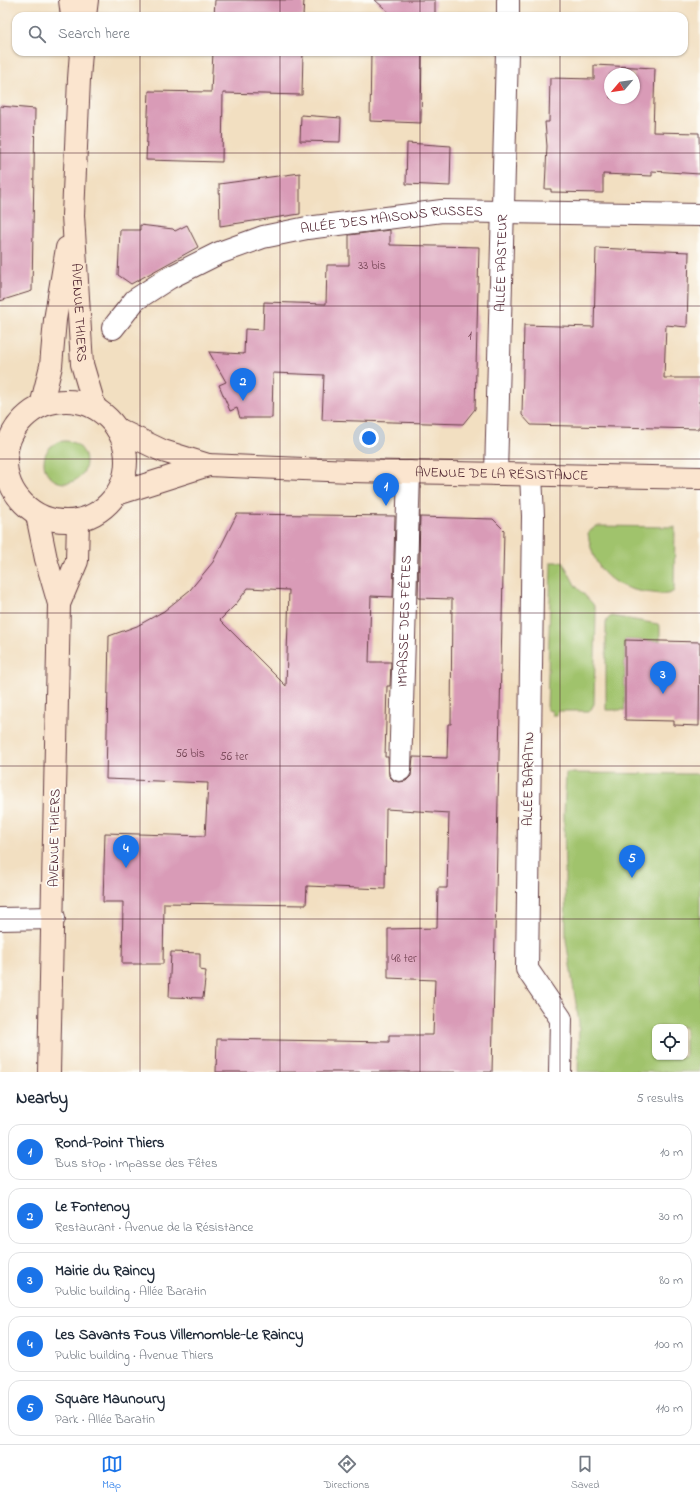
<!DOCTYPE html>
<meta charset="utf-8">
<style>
:root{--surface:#fff;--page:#f6f6f7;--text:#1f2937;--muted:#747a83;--line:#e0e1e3;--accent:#1a73e8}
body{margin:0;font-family:"Indie Flower",sans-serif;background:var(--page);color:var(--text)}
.controls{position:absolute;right:12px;bottom:12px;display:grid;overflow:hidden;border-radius:8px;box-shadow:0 1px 3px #0004}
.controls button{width:36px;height:36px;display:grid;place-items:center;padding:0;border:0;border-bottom:1px solid var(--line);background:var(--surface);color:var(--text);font:20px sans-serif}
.compass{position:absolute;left:604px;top:68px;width:36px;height:36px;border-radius:50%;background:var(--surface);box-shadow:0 1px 3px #0004;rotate:241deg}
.you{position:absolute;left:369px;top:438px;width:14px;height:14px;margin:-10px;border:3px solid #fff;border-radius:50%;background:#1a73e8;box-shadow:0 0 0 6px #1a73e833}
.badge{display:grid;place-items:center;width:26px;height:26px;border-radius:50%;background:var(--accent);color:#fff;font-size:13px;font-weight:700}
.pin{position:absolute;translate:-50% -33px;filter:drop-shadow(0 1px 2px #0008)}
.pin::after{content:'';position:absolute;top:21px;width:14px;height:12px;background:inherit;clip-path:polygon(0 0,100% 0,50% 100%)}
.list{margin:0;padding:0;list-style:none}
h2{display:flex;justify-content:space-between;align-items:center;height:52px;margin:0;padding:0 16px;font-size:17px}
h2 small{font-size:13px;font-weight:400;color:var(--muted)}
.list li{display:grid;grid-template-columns:26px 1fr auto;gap:12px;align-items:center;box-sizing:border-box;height:56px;margin:0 8px 8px;padding:0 8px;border:1px solid var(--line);border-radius:12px}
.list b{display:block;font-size:15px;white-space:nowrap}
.list p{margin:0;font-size:13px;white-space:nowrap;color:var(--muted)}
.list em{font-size:13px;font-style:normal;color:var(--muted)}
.icon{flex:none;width:22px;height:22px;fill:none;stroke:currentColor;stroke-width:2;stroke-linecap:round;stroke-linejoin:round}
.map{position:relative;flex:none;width:700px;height:1072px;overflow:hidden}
.search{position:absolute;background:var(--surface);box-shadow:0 1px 3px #0004;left:12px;right:12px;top:12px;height:44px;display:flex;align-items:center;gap:10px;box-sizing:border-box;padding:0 14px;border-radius:12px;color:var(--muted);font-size:15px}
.sheet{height:372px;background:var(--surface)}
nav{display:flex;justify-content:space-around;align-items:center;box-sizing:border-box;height:56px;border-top:1px solid var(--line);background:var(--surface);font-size:11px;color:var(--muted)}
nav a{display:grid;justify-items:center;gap:2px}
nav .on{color:var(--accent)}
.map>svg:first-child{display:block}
</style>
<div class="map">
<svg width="700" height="1072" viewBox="0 0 700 1072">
<rect width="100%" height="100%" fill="#fdfcf7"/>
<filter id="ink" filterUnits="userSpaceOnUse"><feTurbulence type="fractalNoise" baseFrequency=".025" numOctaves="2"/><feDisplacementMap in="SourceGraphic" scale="8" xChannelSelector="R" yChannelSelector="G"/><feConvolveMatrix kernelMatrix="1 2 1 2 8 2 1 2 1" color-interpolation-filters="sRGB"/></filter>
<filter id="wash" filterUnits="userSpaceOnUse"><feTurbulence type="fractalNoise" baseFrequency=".012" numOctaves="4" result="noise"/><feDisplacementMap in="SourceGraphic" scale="16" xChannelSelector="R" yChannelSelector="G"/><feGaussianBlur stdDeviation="0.9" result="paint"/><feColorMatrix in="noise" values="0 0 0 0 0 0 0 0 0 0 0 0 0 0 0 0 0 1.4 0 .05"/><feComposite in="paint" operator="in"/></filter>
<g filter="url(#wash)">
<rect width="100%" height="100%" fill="#f2dfc1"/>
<g fill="#a0c36c" stroke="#75714c" fill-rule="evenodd">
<circle cx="65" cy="462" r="21"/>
<path d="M 596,526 L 675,527 L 674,591 C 668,596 660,594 653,593 C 614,590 593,572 588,533 Z"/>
<path d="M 551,562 L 563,562 L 575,585 L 593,604 L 596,612 L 594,704 L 590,711 L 558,711 L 557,715 L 552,715 L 552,711 L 547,710 Z"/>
<path d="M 611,616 L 658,624 L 660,627 L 660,641 L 625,640 L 625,710 L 606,710 L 606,621 Z"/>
<path d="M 566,773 L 700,774 L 700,1072 L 578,1072 L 579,1023 L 566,940 L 564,815 ZM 655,1027 L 685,1027 L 685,1057 L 655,1057 Z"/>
</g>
<g id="blocks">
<g fill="#d99bb7" fill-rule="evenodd">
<path d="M 215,0 L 304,0 L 303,16 L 214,16 Z"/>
<path d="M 375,0 L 435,0 L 435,16 L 393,16 Z"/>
<path d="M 213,52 L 303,52 L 302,95 L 223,93 L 222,162 L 146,160 L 149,91 L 211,92 Z"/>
<path d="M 371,52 L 422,52 L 421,123 L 370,121 Z"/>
<path d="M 594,65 L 655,68 L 653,132 L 699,133 L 700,174 L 652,171 L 652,176 L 603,174 L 603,193 L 551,192 L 551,189 L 545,189 L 547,146 L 545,122 L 549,122 L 550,78 L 594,79 ZM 610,74 L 634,74 L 634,98 L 610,98 Z"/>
<path d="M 0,106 L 35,109 L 32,291 L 0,301 Z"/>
<path d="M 301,115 L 341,118 L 340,142 L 300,141 Z"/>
<path d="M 407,143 L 451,146 L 450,186 L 406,184 Z"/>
<path d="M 300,173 L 300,214 L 220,226 L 219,184 Z"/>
<path d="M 140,225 L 173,229 L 175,231 L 187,225 L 198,247 L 131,284 L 118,275 L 120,230 L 140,230 Z"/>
<path d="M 390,230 L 390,245 L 479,247 L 475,409 L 463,424 L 322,420 L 324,375 L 273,373 L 272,418 L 240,418 L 237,408 L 230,411 L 219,385 L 226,382 L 209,352 L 244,354 L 245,329 L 263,330 L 264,302 L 326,304 L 327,265 L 349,265 L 349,235 Z"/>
<path d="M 596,248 L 689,252 L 687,327 L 666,325 L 664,378 L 700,378 L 700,429 L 531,425 L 522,415 L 524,325 L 594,327 Z"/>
<path d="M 237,514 L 395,516 L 393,597 L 371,596 L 369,662 L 391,662 L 390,686 L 387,686 L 385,757 L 388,757 L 389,776 L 394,781 L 399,782 L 406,781 L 411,776 L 413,757 L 447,758 L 448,724 L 451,724 L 452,599 L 418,598 L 420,517 L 493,519 L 504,530 L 492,1072 L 216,1072 L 217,1039 L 389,1042 L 389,1035 L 433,1035 L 435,980 L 388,978 L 388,929 L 437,928 L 438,888 L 447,888 L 449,813 L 386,809 L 385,889 L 307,886 L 306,905 L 164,903 L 163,964 L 122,964 L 123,902 L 103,902 L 105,833 L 205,836 L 208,783 L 106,779 L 109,636 L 137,626 L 164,611 L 190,590 L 213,562 ZM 248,588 L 289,590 L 286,686 L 220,620 L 236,604 Z"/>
<path d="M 625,640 L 700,642 L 699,726 L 674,725 L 674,721 L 625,720 Z"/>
<path d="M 171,952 L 200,953 L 200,970 L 206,971 L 203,998 L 169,997 Z"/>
</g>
</g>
</g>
<g filter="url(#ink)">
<use href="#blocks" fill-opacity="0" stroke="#633c42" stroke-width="1"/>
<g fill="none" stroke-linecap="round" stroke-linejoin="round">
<defs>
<g id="minor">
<path d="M 508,16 L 508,0"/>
<path id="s1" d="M 113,328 L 135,300 L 169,278 L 219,253 L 263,237 L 307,228 L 442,211 L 700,215"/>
<path id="s2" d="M 496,474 L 507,52"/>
<path d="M 531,475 L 533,516 L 527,969 L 561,1019 L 560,1072"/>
<path id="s3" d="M 400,770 L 409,472"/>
<path d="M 0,919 L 54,918"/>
</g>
<g id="secondary">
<path d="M 70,0 L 72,16"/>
<path d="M 85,16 L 87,0"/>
<path id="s4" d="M 81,52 L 79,79 L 73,215 L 82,364 L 95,408"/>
<circle cx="66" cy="461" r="60"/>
<path d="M 41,406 L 51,366 L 55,320 L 67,248"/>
<path id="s5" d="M 117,429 L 163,451 L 208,465 L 351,471 L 700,478"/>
<path d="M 117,494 L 208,465"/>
<path d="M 37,515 L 46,559 L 59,604 L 49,1072"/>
<path d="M 59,604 L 77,561 L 78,520"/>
</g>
</defs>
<use href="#minor" stroke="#633c42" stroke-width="24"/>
<use href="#secondary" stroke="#633c42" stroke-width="24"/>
<use href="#minor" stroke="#fff" stroke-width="22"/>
<use href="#secondary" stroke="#fbe5cf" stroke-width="22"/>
</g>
</g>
<path fill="none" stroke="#4a1f2b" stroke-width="1" stroke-opacity="0.55" d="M 140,0 L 140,16M 280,0 L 280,16M 420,0 L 420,16M 560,0 L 560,16M 140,52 L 140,1072M 280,52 L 280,1072M 420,52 L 420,1072M 560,52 L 560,1072M 0,153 L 700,153M 0,306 L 700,306M 0,459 L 700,459M 0,613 L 700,613M 0,766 L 700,766M 0,919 L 700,919"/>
<g text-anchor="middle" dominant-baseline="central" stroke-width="3.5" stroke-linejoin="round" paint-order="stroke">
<g font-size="12" fill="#6e3e4e">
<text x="372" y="266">33 bis</text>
<text x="470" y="336">1</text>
<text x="190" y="754">56 bis</text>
<text x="234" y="757">56 ter</text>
<text x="404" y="959">48 ter</text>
</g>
<g font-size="14" fill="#4a1f2b" stroke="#fdfcf7">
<text stroke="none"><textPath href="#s1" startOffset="309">ALLÉE DES MAISONS RUSSES</textPath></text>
<text stroke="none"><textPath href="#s2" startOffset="211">ALLÉE PASTEUR</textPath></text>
<text stroke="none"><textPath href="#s4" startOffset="261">AVENUE THIERS</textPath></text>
<text stroke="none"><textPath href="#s5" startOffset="392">AVENUE DE LA RÉSISTANCE</textPath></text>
<text stroke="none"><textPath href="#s3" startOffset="149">IMPASSE DES FÊTES</textPath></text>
<text transform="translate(529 779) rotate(-89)">ALLÉE BARATIN</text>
<text transform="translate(55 838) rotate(-89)">AVENUE THIERS</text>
</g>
</g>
</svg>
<div class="controls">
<button><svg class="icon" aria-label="locate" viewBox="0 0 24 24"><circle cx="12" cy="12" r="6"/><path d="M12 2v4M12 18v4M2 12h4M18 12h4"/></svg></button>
</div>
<svg class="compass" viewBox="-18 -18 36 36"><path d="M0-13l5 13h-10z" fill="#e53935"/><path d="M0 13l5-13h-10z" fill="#747a83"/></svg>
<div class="you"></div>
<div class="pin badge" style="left:386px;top:506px">1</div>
<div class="pin badge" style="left:243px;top:401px">2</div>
<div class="pin badge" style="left:663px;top:694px">3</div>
<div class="pin badge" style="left:126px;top:868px">4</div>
<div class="pin badge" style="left:632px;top:878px">5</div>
<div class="search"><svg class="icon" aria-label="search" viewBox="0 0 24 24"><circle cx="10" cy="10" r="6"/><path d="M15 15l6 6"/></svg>Search here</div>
</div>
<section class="sheet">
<h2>Nearby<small>5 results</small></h2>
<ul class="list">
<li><span class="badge">1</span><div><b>Rond-Point Thiers</b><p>Bus stop · Impasse des Fêtes</p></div><em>10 m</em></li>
<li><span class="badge">2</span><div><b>Le Fontenoy</b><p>Restaurant · Avenue de la Résistance</p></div><em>30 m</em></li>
<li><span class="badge">3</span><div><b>Mairie du Raincy</b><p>Public building · Allée Baratin</p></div><em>80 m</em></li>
<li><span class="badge">4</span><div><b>Les Savants Fous Villemomble-Le Raincy</b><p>Public building · Avenue Thiers</p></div><em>100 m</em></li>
<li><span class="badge">5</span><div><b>Square Maunoury</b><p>Park · Allée Baratin</p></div><em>110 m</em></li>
</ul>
</section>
<nav>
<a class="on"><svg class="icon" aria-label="map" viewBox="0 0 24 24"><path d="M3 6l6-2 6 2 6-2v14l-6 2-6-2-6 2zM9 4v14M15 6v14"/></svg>Map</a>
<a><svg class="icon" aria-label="directions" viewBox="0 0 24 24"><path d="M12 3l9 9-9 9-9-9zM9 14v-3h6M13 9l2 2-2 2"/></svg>Directions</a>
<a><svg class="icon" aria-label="saved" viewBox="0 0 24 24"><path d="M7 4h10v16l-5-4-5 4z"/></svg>Saved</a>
</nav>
